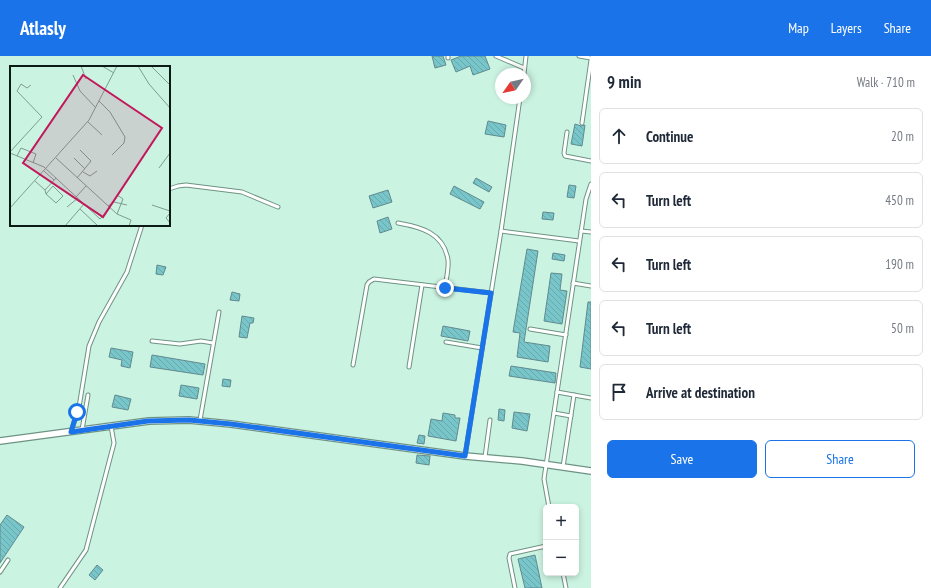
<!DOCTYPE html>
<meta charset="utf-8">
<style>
:root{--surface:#fff;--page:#f6f6f7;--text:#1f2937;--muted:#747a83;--line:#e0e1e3;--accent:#1a73e8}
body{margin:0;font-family:"PT Sans Narrow",sans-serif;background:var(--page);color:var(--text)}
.controls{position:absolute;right:12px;bottom:12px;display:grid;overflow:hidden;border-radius:6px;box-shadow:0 2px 6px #0003}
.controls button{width:36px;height:36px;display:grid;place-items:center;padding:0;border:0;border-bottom:1px solid var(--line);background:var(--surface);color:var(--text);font:20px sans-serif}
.compass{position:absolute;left:495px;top:12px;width:36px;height:36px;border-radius:50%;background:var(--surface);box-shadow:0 2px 6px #0003;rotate:236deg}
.stop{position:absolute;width:12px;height:12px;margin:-9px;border:3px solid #1a73e8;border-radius:50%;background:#fff}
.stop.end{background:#1a73e8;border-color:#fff;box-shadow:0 1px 4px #0008}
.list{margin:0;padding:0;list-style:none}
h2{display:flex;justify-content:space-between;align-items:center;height:52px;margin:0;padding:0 16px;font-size:17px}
h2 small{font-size:13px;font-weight:400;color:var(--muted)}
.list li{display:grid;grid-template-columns:26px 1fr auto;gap:12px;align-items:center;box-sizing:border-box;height:56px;margin:0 8px 8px;padding:0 8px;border:1px solid var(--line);border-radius:6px}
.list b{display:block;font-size:15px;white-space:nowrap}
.list em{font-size:13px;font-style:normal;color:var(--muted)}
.actions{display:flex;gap:8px;padding:12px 16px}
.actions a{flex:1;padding:9px 0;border:1px solid var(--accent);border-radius:6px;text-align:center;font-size:14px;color:var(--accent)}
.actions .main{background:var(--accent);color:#fff}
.icon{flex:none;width:22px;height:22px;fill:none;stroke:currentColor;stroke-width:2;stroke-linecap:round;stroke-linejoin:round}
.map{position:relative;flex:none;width:591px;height:532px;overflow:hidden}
header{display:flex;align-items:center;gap:24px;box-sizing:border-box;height:56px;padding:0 20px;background:var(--accent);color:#fff}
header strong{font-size:19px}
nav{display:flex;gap:22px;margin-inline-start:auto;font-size:14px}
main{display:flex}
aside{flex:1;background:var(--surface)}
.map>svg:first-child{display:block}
</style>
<header>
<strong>Atlasly</strong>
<nav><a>Map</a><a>Layers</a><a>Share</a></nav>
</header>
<main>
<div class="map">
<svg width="591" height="532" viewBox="0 0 591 532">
<defs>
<pattern id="building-back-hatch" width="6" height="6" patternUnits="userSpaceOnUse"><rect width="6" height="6" fill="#78c5ca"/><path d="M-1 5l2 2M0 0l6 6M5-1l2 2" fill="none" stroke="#67a9ad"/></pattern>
</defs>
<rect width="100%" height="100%" fill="#cbf3e2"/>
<g fill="url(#building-back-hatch)" stroke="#618b8e">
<path d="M 432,0 L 443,0 L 446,9 L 435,12 Z"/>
<path d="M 461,0 L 485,0 L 490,13 L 473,19 L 470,10 L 456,16 L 451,4 Z"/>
<path d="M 488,65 L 506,69 L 504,81 L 485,78 Z"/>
<path d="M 575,68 L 581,70 L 585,69 L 582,90 L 571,88 Z"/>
<path d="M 476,122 L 492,131 L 489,136 L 473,127 Z"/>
<path d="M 569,129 L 576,130 L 574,142 L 567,141 Z"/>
<path d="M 454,130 L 484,146 L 480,153 L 450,138 Z"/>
<path d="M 388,134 L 392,146 L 373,152 L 369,140 Z"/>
<path d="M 543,156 L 554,157 L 553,164 L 542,163 Z"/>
<path d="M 388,161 L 392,173 L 380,177 L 377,165 Z"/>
<path d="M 527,193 L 538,195 L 524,286 L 550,290 L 548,306 L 517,301 L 520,277 L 513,276 Z"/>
<path d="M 553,197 L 565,199 L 564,205 L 552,203 Z"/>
<path d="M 157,209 L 166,211 L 163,219 L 156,218 Z"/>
<path d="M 551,217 L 562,218 L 560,234 L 567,235 L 562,268 L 544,265 Z"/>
<path d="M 232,236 L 240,238 L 239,245 L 230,244 Z"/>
<path d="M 588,246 L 591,246 L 591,313 L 580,311 Z"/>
<path d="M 242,260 L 254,262 L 253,267 L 250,267 L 247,282 L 239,281 Z"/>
<path d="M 443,270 L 470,275 L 468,285 L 441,280 Z"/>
<path d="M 111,292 L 133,296 L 130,312 L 121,310 L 122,304 L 109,301 Z"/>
<path d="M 152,299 L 205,308 L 203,319 L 150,311 Z"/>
<path d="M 511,310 L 556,317 L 555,327 L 509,320 Z"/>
<path d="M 223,323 L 231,324 L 230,331 L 222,330 Z"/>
<path d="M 181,329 L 199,332 L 197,343 L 179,340 Z"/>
<path d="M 115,339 L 131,343 L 128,354 L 112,351 Z"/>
<path d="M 499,353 L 505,354 L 504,365 L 498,364 Z"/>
<path d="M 514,356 L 530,358 L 527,375 L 512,372 Z"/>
<path d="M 443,357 L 455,359 L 455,362 L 460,362 L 456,385 L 428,380 L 431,363 L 442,365 Z"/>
<path d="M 419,379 L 425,380 L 424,388 L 417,387 Z"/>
<path d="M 417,399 L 430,400 L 429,409 L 416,407 Z"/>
<path d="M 7,459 L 24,471 L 0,507 L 0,469 Z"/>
<path d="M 535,499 L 542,532 L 525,532 L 518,503 Z"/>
<path d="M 97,509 L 103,514 L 95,524 L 89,519 Z"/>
</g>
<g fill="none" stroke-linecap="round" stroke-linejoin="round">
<defs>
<g id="service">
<path d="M 448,0 L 448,2"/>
<path d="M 496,0 L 524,12"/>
<path d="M 579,0 L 591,2"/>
<path d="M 524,18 L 526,0"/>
<path d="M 582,67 L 591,4"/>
<path d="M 567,76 L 564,97 L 565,100 L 591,105"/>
<path d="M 169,133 L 178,130 L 186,129 L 242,136 L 278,151"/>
<path d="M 398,167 C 421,171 444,177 448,204 C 449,213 446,223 445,232"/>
<path d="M 501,175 L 579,185"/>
<path d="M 581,175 L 591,176"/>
<path d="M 573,227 L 591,230"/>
<path d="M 530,273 L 566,279"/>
<path d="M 152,285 L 180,288 L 201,285 L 213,287"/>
<path d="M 446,286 L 482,292"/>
<path d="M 353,309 L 367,229 L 369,226 L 374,223 L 491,237"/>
<path d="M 409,311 L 422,229"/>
<path d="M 557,336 L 591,342"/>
<path d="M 554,357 L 571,360"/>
<path d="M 200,364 L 219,256"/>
<path d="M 82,374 L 88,339"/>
<path d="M 71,376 L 79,351 L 89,290 L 99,266 L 127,216 L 142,169"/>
<path d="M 465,400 L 501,175 L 520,42"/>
<path d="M 485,401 L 490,364"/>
<path d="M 563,411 L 574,339"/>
<path d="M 549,451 L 544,423 L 586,143 L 591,128"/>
<path d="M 0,516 L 8,504"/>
<path d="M 563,517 L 566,532"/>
<path d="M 60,532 L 86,494 L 114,387 L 111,370"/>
<path d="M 515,532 L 509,502 L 510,498 L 546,490"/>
</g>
<path id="minor" d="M 0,385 L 149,365 L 189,364 L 231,368 L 465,400 L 522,405 L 591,415"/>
</defs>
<use href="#service" stroke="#6e9384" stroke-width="5"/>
<use href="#minor" stroke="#6e9384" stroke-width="8"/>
<use href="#service" stroke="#fff" stroke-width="3"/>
<use href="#minor" stroke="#fff" stroke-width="5.5"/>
</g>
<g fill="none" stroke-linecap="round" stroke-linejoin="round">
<path stroke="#1a73e8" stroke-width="5" d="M 77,356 L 71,376 L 148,365 L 189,364 L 231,368 L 465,400 L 491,237 L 445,232"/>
</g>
<g transform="translate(10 10)">
<rect width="160" height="160" fill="#cbf3e2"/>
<path fill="none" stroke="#7f9c90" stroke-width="1" d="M 71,0 L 76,13M 92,0 L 104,7M 128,0 L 139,18 L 160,42M 141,0 L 160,19M 63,9 L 70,25 L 86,42M 89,35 L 100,46 L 115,71 L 114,77 L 102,89M 78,56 L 92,69M 0,86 L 32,51 L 7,25 L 11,18 L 17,22 L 21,19M 0,87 L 34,101 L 74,138M 7,90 L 11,82 L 26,88 L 23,97M 46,92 L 107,148 L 113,133 L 107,129M 64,92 L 75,103M 149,102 L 160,87M 34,105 L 44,114M 73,106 L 80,110 L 87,105M 67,112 L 81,95 L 70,84M 25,115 L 35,124 L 46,112M 35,124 L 36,128 L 43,120M 36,128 L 46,137 L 53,130 L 43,120M 66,131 L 76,120M 142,139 L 160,145M 98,140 L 104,136 L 117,139M 57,141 L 68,132M 0,142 L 79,54 L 107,0M 70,143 L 88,160M 160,147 L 156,152 L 160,157M 107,148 L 121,154 L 119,160M 55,160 L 74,138 L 90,153 L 100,142"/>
<path fill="#c2185b" fill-opacity="0.15" stroke="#c2185b" stroke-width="2" d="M 73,9 L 152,62 L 93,151 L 13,97 Z"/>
<rect width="160" height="160" fill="none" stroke="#0c1a15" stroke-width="2"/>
</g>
</svg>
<div class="controls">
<button>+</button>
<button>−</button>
</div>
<svg class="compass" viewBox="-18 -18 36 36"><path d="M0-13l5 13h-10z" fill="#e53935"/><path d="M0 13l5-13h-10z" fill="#747a83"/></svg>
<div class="stop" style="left:77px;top:356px"></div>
<div class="stop end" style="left:445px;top:232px"></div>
</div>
<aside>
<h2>9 min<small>Walk · 710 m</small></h2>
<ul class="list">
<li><svg class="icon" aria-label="ahead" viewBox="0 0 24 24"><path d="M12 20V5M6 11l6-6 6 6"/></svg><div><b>Continue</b></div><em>20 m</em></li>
<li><svg class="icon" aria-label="left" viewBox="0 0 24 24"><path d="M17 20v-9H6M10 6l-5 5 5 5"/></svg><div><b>Turn left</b></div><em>450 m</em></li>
<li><svg class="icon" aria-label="left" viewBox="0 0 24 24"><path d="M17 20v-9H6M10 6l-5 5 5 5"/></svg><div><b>Turn left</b></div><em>190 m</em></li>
<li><svg class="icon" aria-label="left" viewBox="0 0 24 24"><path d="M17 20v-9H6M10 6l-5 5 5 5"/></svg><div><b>Turn left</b></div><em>50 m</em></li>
<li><svg class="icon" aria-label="arrive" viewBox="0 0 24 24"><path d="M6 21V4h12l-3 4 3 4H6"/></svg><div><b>Arrive at destination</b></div></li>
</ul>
<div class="actions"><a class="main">Save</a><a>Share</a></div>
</aside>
</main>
